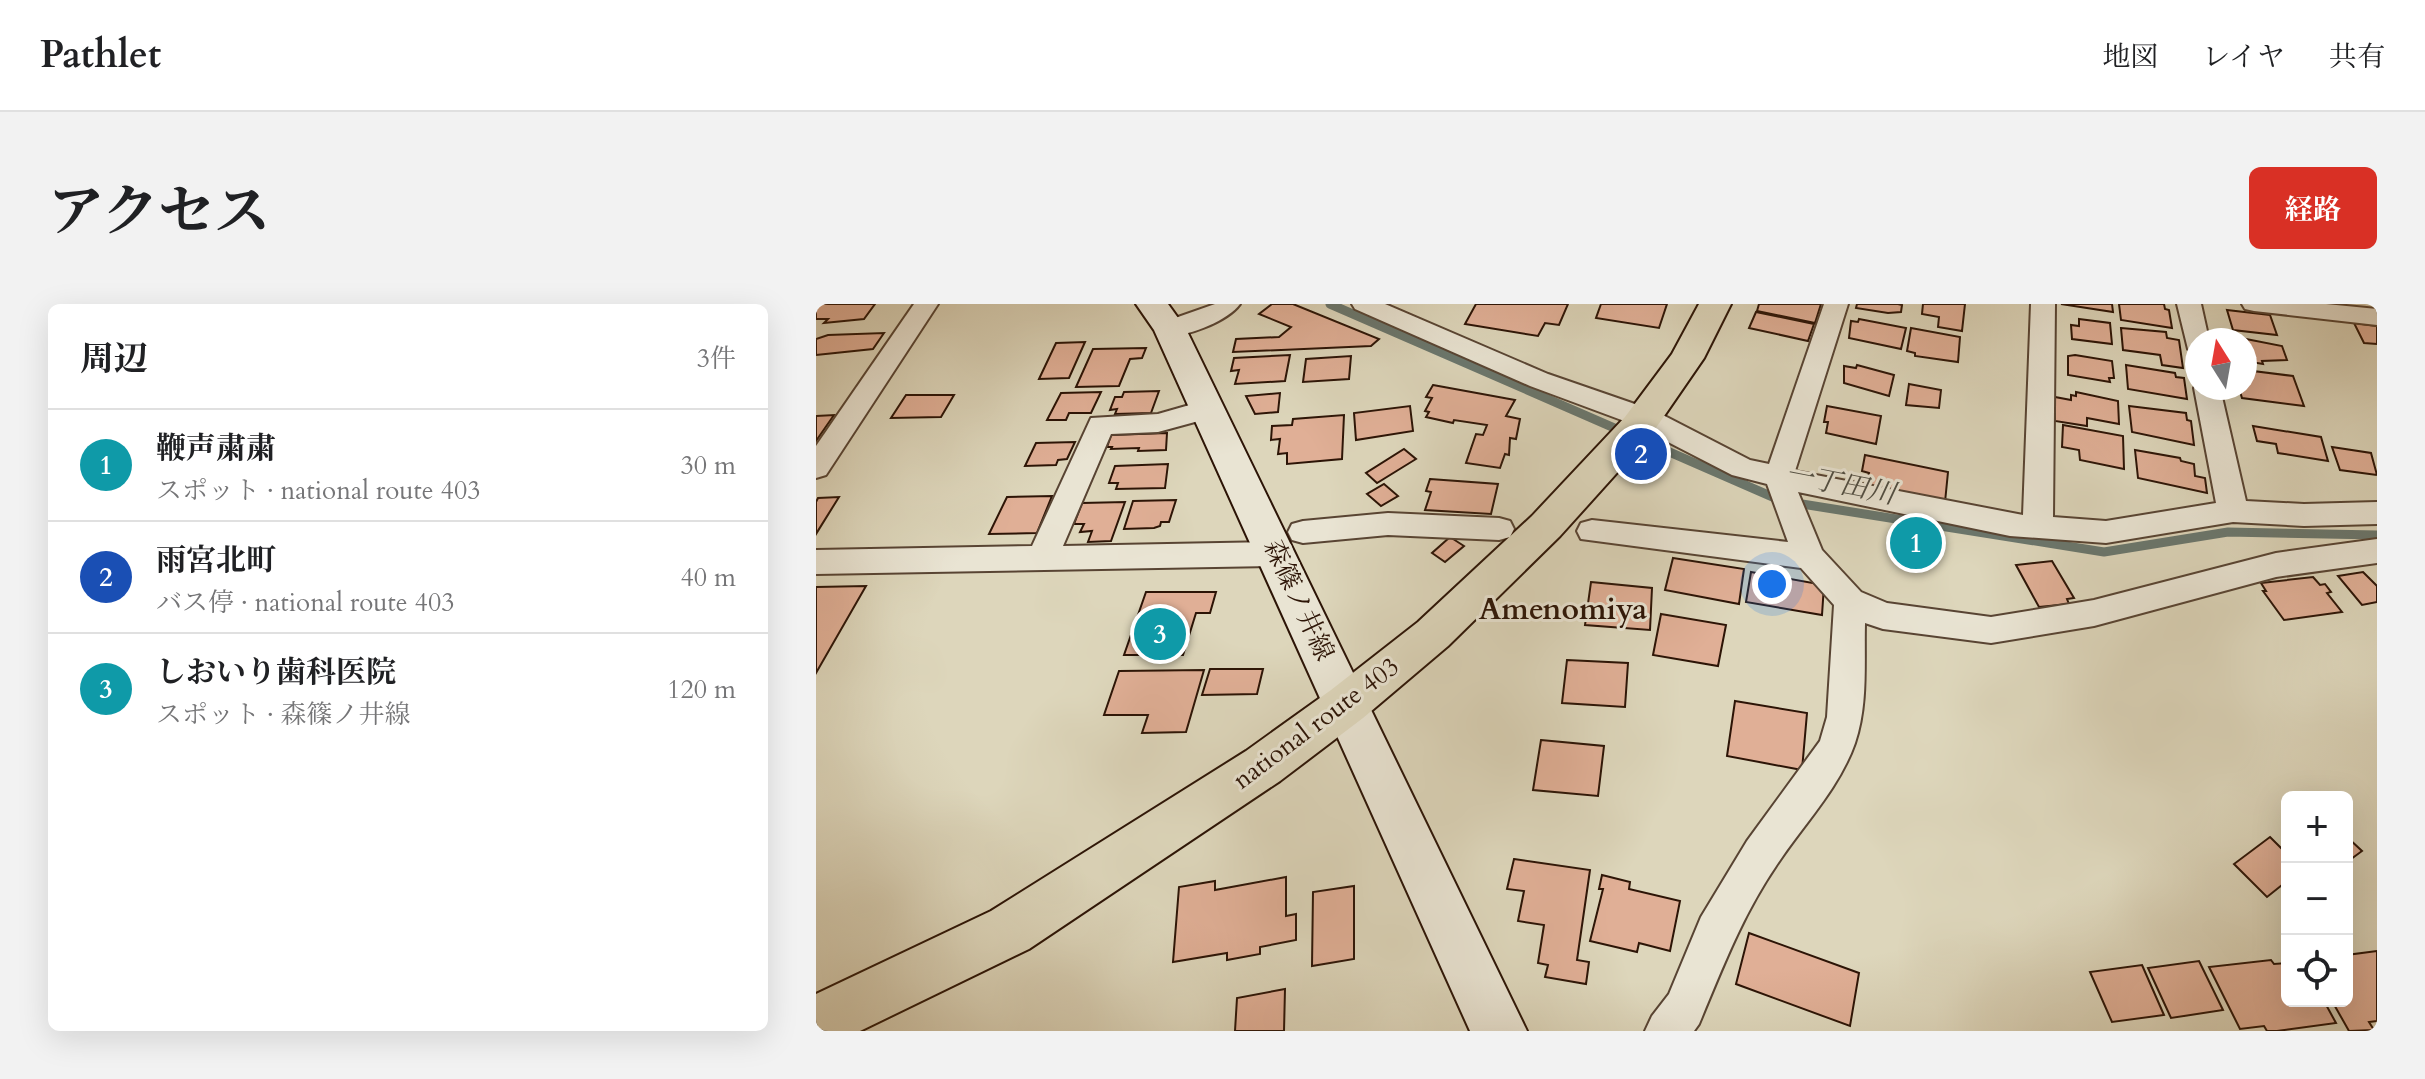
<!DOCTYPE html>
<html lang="ja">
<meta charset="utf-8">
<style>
:root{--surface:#fff;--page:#f2f2f2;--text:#202124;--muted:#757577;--line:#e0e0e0;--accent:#d93025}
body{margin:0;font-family:Cardo,"Noto Serif JP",serif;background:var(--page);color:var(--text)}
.controls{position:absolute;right:24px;bottom:24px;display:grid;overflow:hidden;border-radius:12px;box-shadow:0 8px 32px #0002}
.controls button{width:72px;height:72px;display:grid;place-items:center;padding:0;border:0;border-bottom:2px solid var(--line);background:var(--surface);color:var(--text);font:40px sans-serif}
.compass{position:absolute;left:1369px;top:24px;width:72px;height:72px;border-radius:50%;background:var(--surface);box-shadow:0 8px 32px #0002;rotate:349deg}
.you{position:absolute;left:956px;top:280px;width:28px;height:28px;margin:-20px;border:6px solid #fff;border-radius:50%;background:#1a73e8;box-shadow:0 0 0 12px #1a73e833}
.badge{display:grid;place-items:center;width:52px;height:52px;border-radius:50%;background:var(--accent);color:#fff;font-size:26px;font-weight:700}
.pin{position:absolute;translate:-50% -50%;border:4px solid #fff;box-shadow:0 2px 8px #0006}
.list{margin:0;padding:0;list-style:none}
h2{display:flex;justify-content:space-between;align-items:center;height:104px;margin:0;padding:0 32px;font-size:34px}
h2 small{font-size:26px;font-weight:400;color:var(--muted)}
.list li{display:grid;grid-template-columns:52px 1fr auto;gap:24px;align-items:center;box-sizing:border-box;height:112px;padding:0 32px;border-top:2px solid var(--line)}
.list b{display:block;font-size:30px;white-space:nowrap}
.list p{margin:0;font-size:26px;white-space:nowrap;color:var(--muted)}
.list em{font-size:26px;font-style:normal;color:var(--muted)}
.icon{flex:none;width:44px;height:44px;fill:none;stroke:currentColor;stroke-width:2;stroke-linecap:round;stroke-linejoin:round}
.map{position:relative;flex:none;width:1561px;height:727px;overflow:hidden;border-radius:12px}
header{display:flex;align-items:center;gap:48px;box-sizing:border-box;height:112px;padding:0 40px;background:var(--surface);border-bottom:2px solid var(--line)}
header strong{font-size:38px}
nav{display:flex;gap:44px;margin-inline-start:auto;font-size:28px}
.intro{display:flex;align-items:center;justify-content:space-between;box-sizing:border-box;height:192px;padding:0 48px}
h1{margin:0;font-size:56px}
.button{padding:20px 36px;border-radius:12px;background:var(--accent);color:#fff;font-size:28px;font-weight:700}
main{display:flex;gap:48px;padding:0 48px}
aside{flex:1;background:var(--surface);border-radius:12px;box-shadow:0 8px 32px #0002}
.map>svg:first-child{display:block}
</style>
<header>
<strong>Pathlet</strong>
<nav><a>地図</a><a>レイヤ</a><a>共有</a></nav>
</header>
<div class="intro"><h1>アクセス</h1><a class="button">経路</a></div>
<main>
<aside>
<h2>周辺<small>3件</small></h2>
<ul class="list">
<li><span class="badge" style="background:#0f9aa8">1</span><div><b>鞭声粛粛</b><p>スポット · national route 403</p></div><em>30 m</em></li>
<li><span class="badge" style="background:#1a4fb4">2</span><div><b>雨宮北町</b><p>バス停 · national route 403</p></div><em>40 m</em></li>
<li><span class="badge" style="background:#0f9aa8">3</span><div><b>しおいり歯科医院</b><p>スポット · 森篠ノ井線</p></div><em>120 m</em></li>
</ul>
</aside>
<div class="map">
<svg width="1561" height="727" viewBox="0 0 1561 727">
<rect width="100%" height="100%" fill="#ddd6bb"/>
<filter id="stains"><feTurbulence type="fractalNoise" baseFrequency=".0025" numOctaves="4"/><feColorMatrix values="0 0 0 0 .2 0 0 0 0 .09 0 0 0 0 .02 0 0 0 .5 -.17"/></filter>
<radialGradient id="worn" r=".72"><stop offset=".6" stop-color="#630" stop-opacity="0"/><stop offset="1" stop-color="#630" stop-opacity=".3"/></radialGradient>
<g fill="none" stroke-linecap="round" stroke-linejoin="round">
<path stroke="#6a776e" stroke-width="9" d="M 514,0 L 959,194 L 986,200 L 1288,248 L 1412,228 L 1561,231"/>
</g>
<g fill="#e0af96" stroke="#2c1406" stroke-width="2">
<path d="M 0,0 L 59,0 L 48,15 L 8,19 L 12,15 L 0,15 Z"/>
<path d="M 456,0 L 477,0 L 563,35 L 555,42 L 417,48 L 420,35 L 463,33 L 475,23 L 443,10 Z"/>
<path d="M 660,0 L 752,0 L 743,21 L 729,19 L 722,32 L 649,20 Z"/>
<path d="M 785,0 L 851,0 L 843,24 L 780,14 Z"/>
<path d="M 943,0 L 1005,0 L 999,19 L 941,7 Z"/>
<path d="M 1041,0 L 1082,0 L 1086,1 L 1085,8 L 1072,9 L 1040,4 Z"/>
<path d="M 1107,0 L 1149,0 L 1146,27 L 1122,23 L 1123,13 L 1106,10 Z"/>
<path d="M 1245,0 L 1296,0 L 1297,8 Z"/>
<path d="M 1303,0 L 1348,0 L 1349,5 L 1353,6 L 1356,24 L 1305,16 Z"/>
<path d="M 1411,6 L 1454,11 L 1461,31 L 1417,26 Z"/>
<path d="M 940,8 L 998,20 L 992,37 L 933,24 Z"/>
<path d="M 1043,15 L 1090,24 L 1085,45 L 1033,34 L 1035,17 L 1042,18 Z"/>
<path d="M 1263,15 L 1294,19 L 1296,40 L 1256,35 L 1255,21 L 1263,22 Z"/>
<path d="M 1538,19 L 1561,22 L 1561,40 L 1548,39 Z"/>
<path d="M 1095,24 L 1144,33 L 1142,58 L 1099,52 L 1099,49 L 1091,47 Z"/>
<path d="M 1305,24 L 1350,28 L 1351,34 L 1363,36 L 1367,64 L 1346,61 L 1344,51 L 1307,46 Z"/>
<path d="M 68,29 L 57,45 L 0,51 L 0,35 L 12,31 Z"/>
<path d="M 1425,34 L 1466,42 L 1471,56 L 1446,57 L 1447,60 L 1429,57 L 1429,36 Z"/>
<path d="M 269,38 L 253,74 L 223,75 L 240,39 Z"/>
<path d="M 330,44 L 326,54 L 314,55 L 303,82 L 260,83 L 277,45 Z"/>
<path d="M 474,51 L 469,77 L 419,80 L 423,66 L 415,67 L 418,54 Z"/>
<path d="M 1259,51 L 1296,57 L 1298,74 L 1293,74 L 1294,78 L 1252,71 L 1252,52 Z"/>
<path d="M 535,52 L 533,75 L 487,78 L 490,55 Z"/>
<path d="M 1041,61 L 1078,71 L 1073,92 L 1028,79 L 1028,62 L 1040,64 Z"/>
<path d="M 1310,61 L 1359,69 L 1360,73 L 1368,74 L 1371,95 L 1312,85 Z"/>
<path d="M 1429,66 L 1477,72 L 1488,102 L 1426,94 L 1423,84 L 1429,84 Z"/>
<path d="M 1093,80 L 1125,86 L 1123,104 L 1090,101 Z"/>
<path d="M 617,81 L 699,96 L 690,112 L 704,115 L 700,135 L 694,134 L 693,151 L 689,150 L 684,164 L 650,159 L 660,130 L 667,131 L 671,121 L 638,116 L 637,119 L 610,113 L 613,108 L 609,107 L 616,94 L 610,93 Z"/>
<path d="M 343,87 L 335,109 L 299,110 L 301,105 L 294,106 L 299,93 L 306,93 L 308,88 Z"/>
<path d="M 285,88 L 275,109 L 253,109 L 250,116 L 231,116 L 245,89 Z"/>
<path d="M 1260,88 L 1302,97 L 1303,120 L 1271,114 L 1271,122 L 1239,117 L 1239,93 L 1255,96 L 1255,91 L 1260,92 Z"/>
<path d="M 464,89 L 462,108 L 439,110 L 430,92 Z"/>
<path d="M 90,91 L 138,91 L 125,113 L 75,114 Z"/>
<path d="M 594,102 L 597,127 L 540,136 L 538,109 Z"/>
<path d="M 1011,102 L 1065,112 L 1060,140 L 1010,129 L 1012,118 L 1008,118 Z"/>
<path d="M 1313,102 L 1370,109 L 1371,116 L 1375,117 L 1378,141 L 1316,128 Z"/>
<path d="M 18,111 L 0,137 L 0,112 Z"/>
<path d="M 528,111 L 526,155 L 471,160 L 471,149 L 462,150 L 464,135 L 455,136 L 456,122 L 476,121 L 477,115 Z"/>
<path d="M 1247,121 L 1307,132 L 1308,165 L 1264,156 L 1263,146 L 1246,143 Z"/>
<path d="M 1437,122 L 1505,133 L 1512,157 L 1462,149 L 1460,140 L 1441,137 Z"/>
<path d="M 351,129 L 350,146 L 322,147 L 323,144 L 295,145 L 296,143 L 291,143 L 295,131 Z"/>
<path d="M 259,138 L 251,155 L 242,156 L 240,161 L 209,162 L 220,139 Z"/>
<path d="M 1516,143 L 1555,149 L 1561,171 L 1524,166 Z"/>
<path d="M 588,145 L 600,155 L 561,179 L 550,169 Z"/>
<path d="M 1319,146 L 1364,154 L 1365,157 L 1378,160 L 1379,172 L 1389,174 L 1391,189 L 1322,174 Z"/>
<path d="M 1049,151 L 1132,168 L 1129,198 L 1050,181 L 1053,169 L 1046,167 Z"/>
<path d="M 352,160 L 349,184 L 300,185 L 302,179 L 293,179 L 299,162 Z"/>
<path d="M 614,175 L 682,180 L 675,210 L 609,206 L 615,188 L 610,187 Z"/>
<path d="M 568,180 L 582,192 L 565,202 L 551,190 Z"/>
<path d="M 236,192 L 221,229 L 173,230 L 191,193 Z"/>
<path d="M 23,193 L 0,230 L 0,198 L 2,194 Z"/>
<path d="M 360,196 L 353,218 L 345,218 L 344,222 L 338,224 L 308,225 L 317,197 Z"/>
<path d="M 309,198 L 295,237 L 272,238 L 276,227 L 264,228 L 268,220 L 258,220 L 266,199 Z"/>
<path d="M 634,233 L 648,242 L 629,258 L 616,249 Z"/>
<path d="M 857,254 L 928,265 L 923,300 L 849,286 Z"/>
<path d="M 1236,257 L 1258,294 L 1251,295 L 1253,300 L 1223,303 L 1200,261 Z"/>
<path d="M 935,268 L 1008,281 L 1006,311 L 930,298 Z"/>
<path d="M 1547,268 L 1561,282 L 1561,298 L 1546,301 L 1522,272 Z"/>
<path d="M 1497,273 L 1504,281 L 1509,280 L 1515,288 L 1511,289 L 1526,308 L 1468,316 L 1447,287 L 1450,287 L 1445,279 Z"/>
<path d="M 775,278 L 836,284 L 834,326 L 769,321 Z"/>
<path d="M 50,282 L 0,369 L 0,283 Z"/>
<path d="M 330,288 L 400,288 L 394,309 L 380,309 L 367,351 L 308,351 Z"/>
<path d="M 845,310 L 910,321 L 902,362 L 837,351 Z"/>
<path d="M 751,356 L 812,359 L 809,403 L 746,399 Z"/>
<path d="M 394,365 L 447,365 L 441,390 L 386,391 Z"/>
<path d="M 388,366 L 370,428 L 326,429 L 332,411 L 288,411 L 303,367 Z"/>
<path d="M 919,397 L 991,409 L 986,466 L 911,452 Z"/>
<path d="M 725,436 L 788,442 L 782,492 L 717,486 Z"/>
<path d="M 1454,533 L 1471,550 L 1471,577 L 1451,593 L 1418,560 Z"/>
<path d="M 1531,533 L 1546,547 L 1531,558 Z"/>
<path d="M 698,555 L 774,566 L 761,656 L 773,658 L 770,680 L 729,673 L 732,661 L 722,659 L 728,621 L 702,617 L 708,587 L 691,585 Z"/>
<path d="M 786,571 L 814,578 L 813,585 L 864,597 L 854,647 L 823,639 L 821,648 L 774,637 L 787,585 L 783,585 Z"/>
<path d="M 470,573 L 470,612 L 480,610 L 480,636 L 444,643 L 444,650 L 411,656 L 411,649 L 357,658 L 363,583 L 399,577 L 399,586 Z"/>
<path d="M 538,582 L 538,655 L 496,662 L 497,588 Z"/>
<path d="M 933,629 L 1043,669 L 1034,722 L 920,680 Z"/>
<path d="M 1561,647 L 1561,717 L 1553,718 L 1558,726 L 1533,727 L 1516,697 L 1531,697 L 1531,651 Z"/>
<path d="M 1455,656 L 1458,660 L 1471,659 L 1471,697 L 1508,697 L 1520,719 L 1461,727 L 1451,727 L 1448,722 L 1424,725 L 1393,663 Z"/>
<path d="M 1383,657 L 1407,706 L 1355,714 L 1332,664 Z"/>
<path d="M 1326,661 L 1348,711 L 1296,718 L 1274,668 Z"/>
<path d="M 469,685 L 468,727 L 419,727 L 421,694 Z"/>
</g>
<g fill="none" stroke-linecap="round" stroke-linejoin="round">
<defs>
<g id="street">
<path d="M 98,0 L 122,0 L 10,171 L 0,174 L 0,142 Z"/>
<path d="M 399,0 L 424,0 C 412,17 366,36 345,31 L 341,25 L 345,19 Z"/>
<path d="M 536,0 L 569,0 L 732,70 L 839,107 L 934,156 L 953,160 L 1008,0 L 1032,0 L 979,167 L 1207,211 L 1215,0 L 1239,0 L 1237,213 L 1290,217 L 1400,199 L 1378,84 L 1381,79 L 1381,84 L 1404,84 L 1430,197 L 1488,200 L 1561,198 L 1561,220 L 1488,222 L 1417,218 L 1290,239 L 1194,232 L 982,188 L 1006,246 L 1045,288 L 1071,299 L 1175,313 L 1278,296 L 1460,249 L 1561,235 L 1561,259 L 1460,273 L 1278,322 L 1175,339 L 1067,325 L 1049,319 C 1048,359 1052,401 1039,439 C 1023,485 986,522 960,562 C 926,612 906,665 883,720 L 878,727 L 829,727 L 836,712 L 853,690 L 885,613 L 931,537 L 1004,437 L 1011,413 L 1018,301 L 985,264 L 765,235 L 761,227 L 765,219 L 776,216 L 972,238 L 951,180 L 916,171 L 819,121 L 714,82 L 539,5 Z"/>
<path d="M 1361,0 L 1385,0 L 1393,36 L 1381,36 L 1381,47 L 1372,45 Z"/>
<path d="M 1426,0 L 1510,0 L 1561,5 L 1561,21 L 1438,7 L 1429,5 Z"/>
<path d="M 391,96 L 401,98 L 405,105 L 401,112 L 342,128 L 295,130 L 247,242 L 461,238 L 472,242 L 477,250 L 472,258 L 461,262 L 0,270 L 0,246 L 216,242 L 275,114 L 342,110 Z"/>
<path d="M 572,209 L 683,214 L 694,217 L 698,225 L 694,233 L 683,236 L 572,231 L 487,239 L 476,236 L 472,228 L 476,220 L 487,217 Z"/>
</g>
<path id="secondary" d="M 320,0 L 352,0 L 370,25 L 711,727 L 654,727 L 338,26 Z"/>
<path id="highway" d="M 883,0 L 915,0 L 888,54 L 835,131 L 744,232 L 632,342 L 547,414 L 464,477 L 213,645 L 44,727 L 0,727 L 0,690 L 175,607 L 430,447 L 515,386 L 602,318 L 716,212 L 809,113 L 856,50 Z"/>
</defs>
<use href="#street" stroke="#584433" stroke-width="4"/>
<use href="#secondary" stroke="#2c1406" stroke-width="4"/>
<use href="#highway" stroke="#2c1406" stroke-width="4"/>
<use href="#street" fill="#e9e4d3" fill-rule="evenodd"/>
<use href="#secondary" fill="#e9e4d3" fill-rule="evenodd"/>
<use href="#highway" fill="#ddd6bb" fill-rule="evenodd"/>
</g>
<g text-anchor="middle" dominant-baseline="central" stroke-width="6" stroke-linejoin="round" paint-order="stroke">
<g font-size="26" fill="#2c1406" stroke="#e9e4d3">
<text transform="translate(483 296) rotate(65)">森篠ノ井線</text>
<text transform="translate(500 419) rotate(-37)">national route 403</text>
</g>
<g font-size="28" font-style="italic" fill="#504e43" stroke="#e9e4d3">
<text transform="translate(1024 180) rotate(11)">一丁田川</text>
</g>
<g font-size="30" font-weight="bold" fill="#2c1406" stroke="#e9e4d3">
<text x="747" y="305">Amenomiya</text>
</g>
</g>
<rect width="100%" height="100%" filter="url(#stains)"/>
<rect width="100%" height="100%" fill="url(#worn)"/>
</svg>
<div class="controls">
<button>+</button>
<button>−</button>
<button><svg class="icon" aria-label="locate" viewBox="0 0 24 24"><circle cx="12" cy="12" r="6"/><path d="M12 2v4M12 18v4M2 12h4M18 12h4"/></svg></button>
</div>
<svg class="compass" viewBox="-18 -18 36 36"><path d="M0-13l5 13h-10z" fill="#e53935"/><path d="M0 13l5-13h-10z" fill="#757577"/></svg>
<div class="you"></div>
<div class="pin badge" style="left:1100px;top:239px;background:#0f9aa8">1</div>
<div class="pin badge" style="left:825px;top:150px;background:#1a4fb4">2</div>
<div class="pin badge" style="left:344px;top:330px;background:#0f9aa8">3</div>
</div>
</main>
